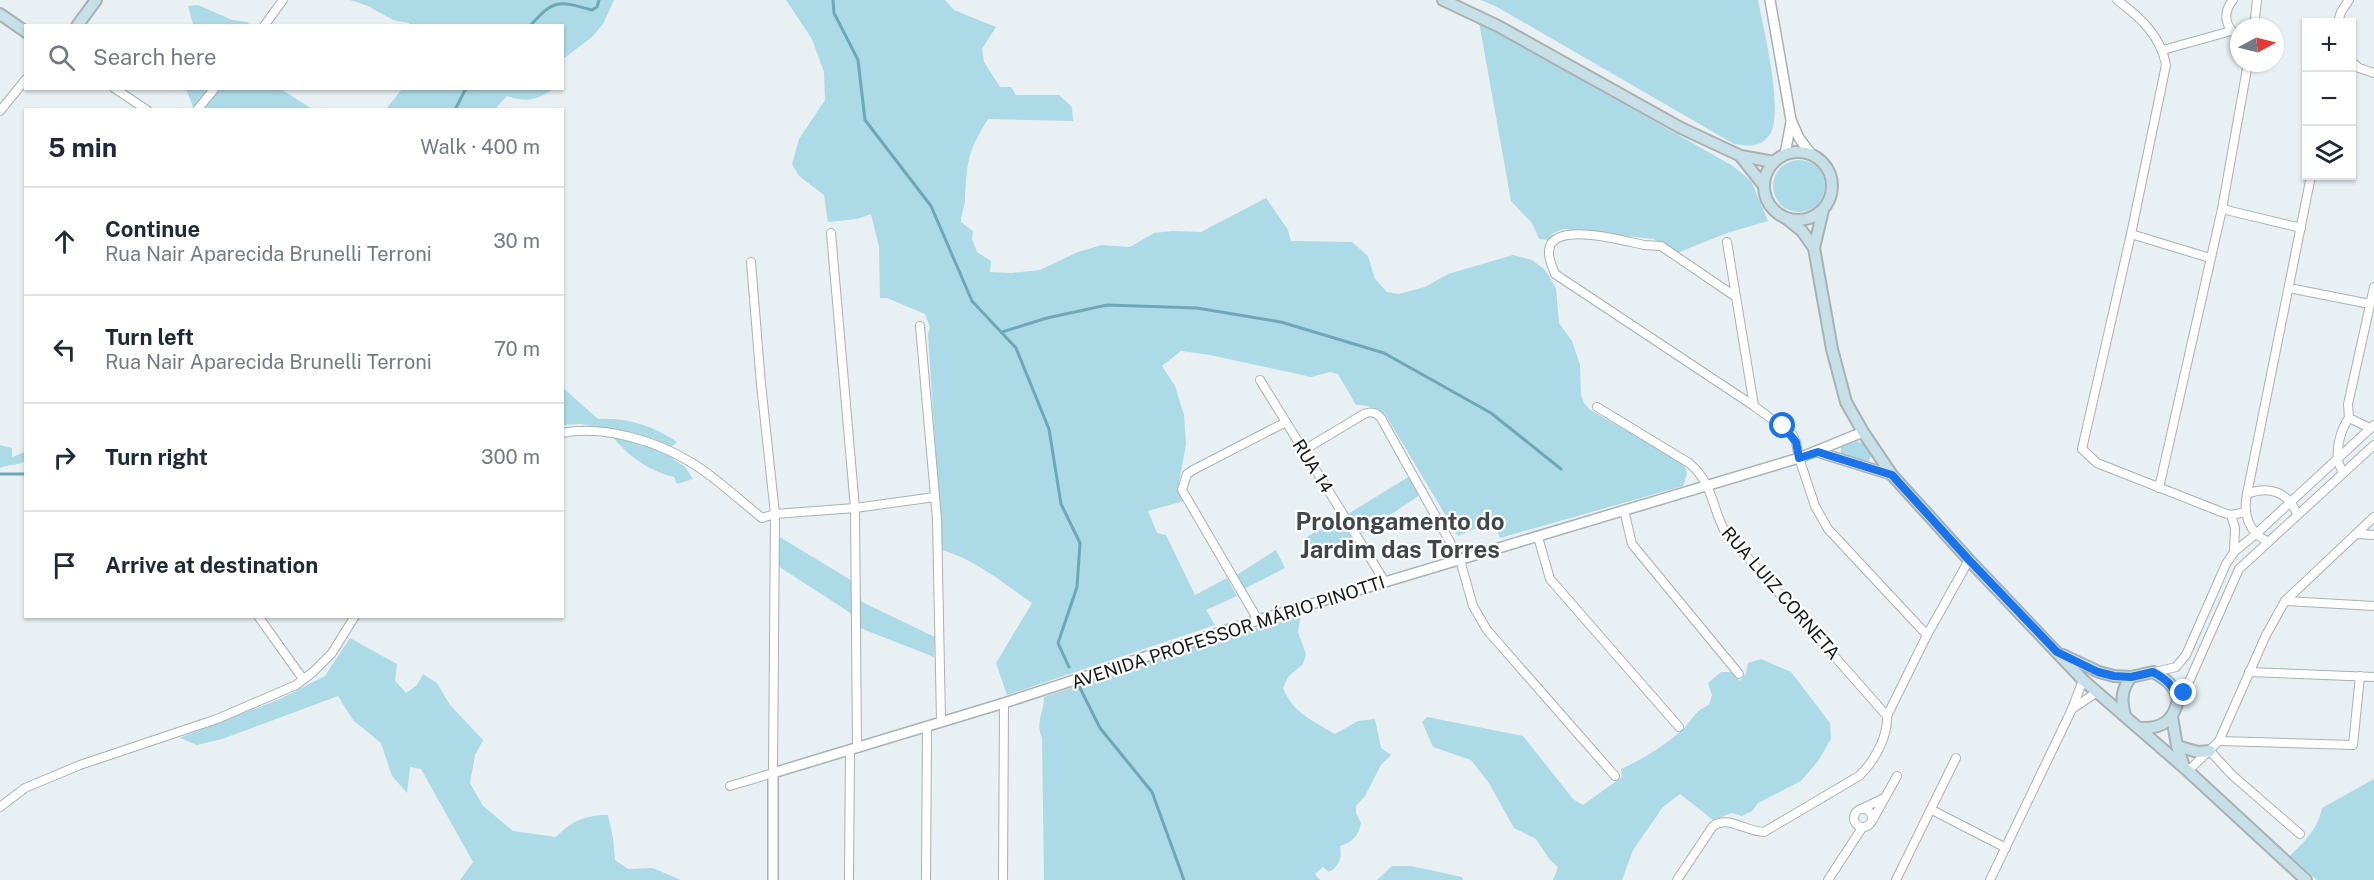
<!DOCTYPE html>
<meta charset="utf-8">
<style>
:root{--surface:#fff;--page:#f2f2f3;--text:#1f2937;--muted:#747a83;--line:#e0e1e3}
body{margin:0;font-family:"Public Sans",sans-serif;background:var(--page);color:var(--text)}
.controls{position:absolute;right:18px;top:18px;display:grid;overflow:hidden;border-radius:0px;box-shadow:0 2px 4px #0004}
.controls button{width:54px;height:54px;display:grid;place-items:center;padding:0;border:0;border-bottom:2px solid var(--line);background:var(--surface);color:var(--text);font:30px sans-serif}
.compass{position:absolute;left:2230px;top:18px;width:54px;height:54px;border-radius:50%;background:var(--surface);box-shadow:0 2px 4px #0004;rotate:83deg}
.stop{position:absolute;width:18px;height:18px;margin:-14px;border:4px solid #1a73e8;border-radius:50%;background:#fff}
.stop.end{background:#1a73e8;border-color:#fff;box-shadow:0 2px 6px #0008}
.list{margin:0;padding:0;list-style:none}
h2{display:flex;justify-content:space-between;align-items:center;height:78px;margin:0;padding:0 24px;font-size:26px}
h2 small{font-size:20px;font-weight:400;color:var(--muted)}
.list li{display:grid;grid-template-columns:39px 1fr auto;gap:18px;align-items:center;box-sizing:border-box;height:108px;padding:0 24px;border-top:2px solid var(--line)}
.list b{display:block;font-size:22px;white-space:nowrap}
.list p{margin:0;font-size:20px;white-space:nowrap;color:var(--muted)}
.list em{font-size:20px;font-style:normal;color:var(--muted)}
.icon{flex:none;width:33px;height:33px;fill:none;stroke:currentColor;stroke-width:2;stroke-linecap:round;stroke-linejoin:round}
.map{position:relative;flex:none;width:2374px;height:880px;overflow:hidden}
.search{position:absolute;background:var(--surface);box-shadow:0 2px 4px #0004;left:24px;top:24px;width:540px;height:66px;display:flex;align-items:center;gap:15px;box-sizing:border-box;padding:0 21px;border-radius:0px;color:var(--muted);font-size:22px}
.panel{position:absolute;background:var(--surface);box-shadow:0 2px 4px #0004;left:24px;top:108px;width:540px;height:510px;border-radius:0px}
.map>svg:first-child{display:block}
</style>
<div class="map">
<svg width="2374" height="880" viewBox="0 0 2374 880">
<rect width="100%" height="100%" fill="#e8f0f3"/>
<g fill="#acdae6">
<path d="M 350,0 L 614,0 L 603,24 L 592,37 L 563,59 L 562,26 L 410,25 L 409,23 L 393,20 L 368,6 Z"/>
<path d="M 786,0 L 945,0 L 954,10 L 996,27 L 982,49 L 984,62 L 1000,87 L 1011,87 L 1016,95 L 1059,95 L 1072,107 L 1073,121 L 988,119 C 968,151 967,161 965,199 C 965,207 961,213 961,222 L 973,231 L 972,239 L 977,252 L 991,261 L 990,272 L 1011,273 L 1040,270 L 1078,252 L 1102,245 L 1130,247 L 1154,233 L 1172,231 L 1201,232 L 1266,198 L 1288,230 L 1291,241 L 1352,242 L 1368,256 L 1375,279 L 1387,292 L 1399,294 L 1425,287 L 1448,274 L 1513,255 L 1532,260 L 1545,270 L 1556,288 L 1559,323 L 1572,341 L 1580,365 L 1581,395 L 1584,403 L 1590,410 L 1675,458 L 1685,467 L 1687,474 L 1683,486 L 1500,538 L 1493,522 L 1481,522 L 1477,528 L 1458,536 L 1385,414 C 1375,407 1368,405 1356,405 L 1338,374 L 1330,372 L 1311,377 L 1210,355 L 1181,351 L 1162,366 L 1175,386 L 1184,415 L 1186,444 L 1178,488 L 1184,501 L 1148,511 L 1157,533 L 1166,535 L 1195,595 L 1227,578 L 1237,596 L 1206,610 L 1215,625 L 1007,695 L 996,663 L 1032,603 C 1003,583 976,560 942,550 L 928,334 L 930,327 L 925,314 L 887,298 L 880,298 L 879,247 L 871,214 L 857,219 L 828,222 L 824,195 L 799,176 L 792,164 L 799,139 L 825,100 L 824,72 L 812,39 Z"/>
<path d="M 1481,0 L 1758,0 C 1763,27 1786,117 1768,137 C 1759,148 1746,146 1734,144 L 1497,7 Z"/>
<path d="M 198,5 L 232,20 L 248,22 L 249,25 L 185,25 L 193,24 L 188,6 Z"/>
<path d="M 1479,22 L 1733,166 L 1751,181 L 1768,221 L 1727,233 L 1677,253 L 1654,239 L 1564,229 L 1553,233 L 1548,240 L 1539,239 L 1532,223 L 1511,201 Z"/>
<path d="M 186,89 L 281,89 L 312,109 L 194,109 Z"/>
<path d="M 402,89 L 402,88 L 553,89 C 537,100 526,103 507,96 L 495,109 L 386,109 Z"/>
<circle cx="1799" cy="186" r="26"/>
<path d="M 562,387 L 598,419 C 626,417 654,426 677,442 L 671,447 L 672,458 L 685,467 L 693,479 L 677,484 L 674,477 C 644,469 624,453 607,429 L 581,424 L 563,425 Z"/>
<path d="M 1856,441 L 1864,444 L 1871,455 L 1869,461 L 1843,457 L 1841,454 L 1841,447 Z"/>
<path d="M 0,445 L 12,448 L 12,457 L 25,452 L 25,461 C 18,466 9,464 0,468 Z"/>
<path d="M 1410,476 L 1420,495 L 1361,534 L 1348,514 Z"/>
<path d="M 1340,517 L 1352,539 L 1311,558 L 1302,540 Z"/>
<path d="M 778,536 L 854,582 L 862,602 L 935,637 L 934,657 L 860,628 L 849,612 L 778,566 Z"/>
<path d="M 1276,550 L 1285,568 L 1244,589 L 1235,576 Z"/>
<path d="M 1301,616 L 1298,632 L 1306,654 L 1303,664 L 1288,677 L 1283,688 C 1293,713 1313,721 1335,734 L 1358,721 L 1375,719 L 1381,748 L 1391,755 L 1381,765 L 1365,796 L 1356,806 L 1356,813 L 1361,823 C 1358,837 1352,842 1340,846 C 1342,858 1340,865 1329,872 L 1323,867 L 1315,874 L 1320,880 L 1044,880 L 1042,738 C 1035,721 1044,714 1044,697 L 1230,635 Z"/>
<path d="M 350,638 L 397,664 L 395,681 L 406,693 L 417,685 L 423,674 L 437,683 L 450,705 L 483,740 L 475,755 L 470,783 L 483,806 L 513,831 L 556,837 C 572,821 585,815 608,815 L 613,838 L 615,860 L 628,869 L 653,868 L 681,880 L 460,880 L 473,862 L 421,769 L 410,767 L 407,793 L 392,776 L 381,743 L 353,720 L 338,696 L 222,739 L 197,745 L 180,738 L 280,699 L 325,676 Z"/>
<path d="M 1761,659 L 1791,672 L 1830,723 L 1831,739 L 1818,761 L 1801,781 L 1758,803 L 1752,811 L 1742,816 L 1732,813 L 1713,820 L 1680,794 L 1663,807 L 1633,850 L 1622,880 L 1553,880 L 1558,867 L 1550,860 L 1536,839 L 1514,828 L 1489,783 L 1471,760 L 1433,747 L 1422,722 L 1427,717 L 1523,736 L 1573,799 L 1583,805 L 1622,777 L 1621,769 C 1643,759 1668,744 1685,727 C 1695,716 1695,711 1709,705 L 1712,695 L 1708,683 L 1721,672 L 1731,672 L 1740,681 L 1746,673 L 1748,663 Z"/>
<path d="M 2374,779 L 2374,880 L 2317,880 L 2290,856 C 2304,842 2318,829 2322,808 Z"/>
<path d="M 1392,866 L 1411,866 L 1462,877 L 1463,880 L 1377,880 Z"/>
</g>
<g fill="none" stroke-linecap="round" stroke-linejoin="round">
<g stroke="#70a7b6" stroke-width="3">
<path d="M 833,0 L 834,13 L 858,60 L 865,120 L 931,206 L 972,301 L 1016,348 L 1049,429 L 1061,504 L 1080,543 L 1077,587 L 1058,643 L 1069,667"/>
<path d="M 530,26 C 553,0 557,0 592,10 L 597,7 L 599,0"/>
<path d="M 455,110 L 466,88"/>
<path d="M 1002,332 L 1047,318 L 1107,305 L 1197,308 L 1281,322 L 1384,353 L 1491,413 L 1561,469"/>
<path d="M 0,474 L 26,474"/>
<path d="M 1079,686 L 1100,728 L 1152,792 L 1184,880"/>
</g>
<defs>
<g id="minor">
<path d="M 2117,0 C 2140,17 2161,36 2166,65 L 2131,234 L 2082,449 L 2097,463 L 2224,513 L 2231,515 L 2246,512"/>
<path d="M 2233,0 C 2222,13 2225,28 2239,37"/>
<path d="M 2338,22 L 2341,12 L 2349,0"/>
<path d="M 264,26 L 283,0"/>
<path d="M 2254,27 L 2257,0"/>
<path d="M 2163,50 L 2231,31"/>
<path d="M 2352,62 L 2359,68 L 2374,73"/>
<path d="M 114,88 L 147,110"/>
<path d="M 197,110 L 215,88"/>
<path d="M 0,111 L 26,79"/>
<path d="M 2222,209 L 2301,228"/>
<path d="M 831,233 L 855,508 L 857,748"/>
<path d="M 2131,234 L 2210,258"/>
<path d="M 1727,242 L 1754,406"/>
<path d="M 2289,288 L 2370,304"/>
<path d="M 1736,297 L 1661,246 L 1644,245 C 1625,241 1551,220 1549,251 C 1548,259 1553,267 1555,274 L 1754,406 L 1792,434 L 1796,442 L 1799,458 L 1815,506 L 1828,529 L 1927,635"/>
<path d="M 920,326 L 937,519 L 941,721"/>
<path d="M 1260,380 L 1385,582"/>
<path d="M 1597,407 L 1689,463 C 1713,483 1711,505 1725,532 L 1887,716"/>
<path d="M 2349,418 L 2370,428"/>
<path d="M 562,433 C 604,425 657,441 692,463 C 717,478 739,500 762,518 L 775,514 L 855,508 L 935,497"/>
<path d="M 1304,450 L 1364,414 C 1371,411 1376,412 1381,418 L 1460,560 L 1473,606 L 1487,630 L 1615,776"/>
<path d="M 2343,471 C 2332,459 2340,430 2349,418 L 2348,404 L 2374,287"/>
<path d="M 2159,488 L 2222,209 L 2248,63"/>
<path d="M 2247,494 L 2311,176"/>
<path d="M 1624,510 L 1632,544 L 1739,674"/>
<path d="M 2231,515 L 2235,528 L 2234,552"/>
<path d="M 2356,534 L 2374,535"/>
<path d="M 1538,537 L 1550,579 L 1679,727"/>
<path d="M 2267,541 C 2248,532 2243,513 2247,494 C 2269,485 2288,492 2297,514"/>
<path d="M 2285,601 L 2374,606"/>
<path d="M 258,616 L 303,679"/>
<path d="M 1258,620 L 1182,490 L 1187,474 L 1193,470 L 1286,422"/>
<path d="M 2155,672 L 2176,667 L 2186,655 L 2226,564 L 2234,552 L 2256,534 L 2374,425"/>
<path d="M 2249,672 L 2374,677"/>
<path d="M 2178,699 L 2184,693 L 2239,569 L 2374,445"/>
<path d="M 2072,709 L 2097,692"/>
<path d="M 2219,741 L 2353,745 L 2360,676"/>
<path d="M 2210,751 L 2232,775 L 2300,834"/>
<path d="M 2188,771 L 2219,741 L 2266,635 L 2285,601 L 2374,517"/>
<path d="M 730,786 L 773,773 L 775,514 L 761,384 L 751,262"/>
<path d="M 0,807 L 25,788 L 80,765 L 217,719 L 296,685 L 313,672 L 332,653 L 355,616"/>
<circle cx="1863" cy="818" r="9"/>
<path d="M 1861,809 L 1884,798"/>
<path d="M 1932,810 L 2006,848"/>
<path d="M 1872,821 L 1897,776"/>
<path d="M 849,880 L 850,750"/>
<path d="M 926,880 L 927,726"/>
<path d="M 1003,880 L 1004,703"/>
<path d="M 1677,880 L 1713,826 C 1728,815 1747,832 1764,832 L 1859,776 C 1874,762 1888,737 1887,716 L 1927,635 L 1969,560"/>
<path d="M 1828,880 L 1862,828"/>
<path d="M 1896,880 L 1956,758"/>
<path d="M 1990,880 L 2072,709 L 2083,680"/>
</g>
<g id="tertiary">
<path d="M 1770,0 L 1791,120 L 1799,138 L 1811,154"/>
<path d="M 1785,154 L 1791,122"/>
<path d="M 1818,452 L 1892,475"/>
<path d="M 773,880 L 773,773 L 1004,703 L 1258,620 L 1799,458 L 1863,432"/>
</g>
<g id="secondary">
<path d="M 1443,0 L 1498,26 L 1681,128 L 1741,156 L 1774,162"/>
<path d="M 0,14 L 26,32"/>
<path d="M 77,26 L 96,0"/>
<circle cx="1798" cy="186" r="34"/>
<path d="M 1741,157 L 1764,186"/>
<path d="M 1786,218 L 1802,231 L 1814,248 L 1832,349 L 1846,402 L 1863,432 L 1892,475 L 1969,560 L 2083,680 L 2188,771 L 2306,880"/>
<path d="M 1814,248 L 1823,210"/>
<path d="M 2063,655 L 2099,672 L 2114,676 L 2131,677 L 2153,672 C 2166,679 2174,685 2178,699 C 2174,721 2162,729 2140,728"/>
<path d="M 2125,716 C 2121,700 2121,690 2131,677"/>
<path d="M 2172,717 L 2177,746 L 2184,766"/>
<path d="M 2177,746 L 2198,752 L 2210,751"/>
</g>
</defs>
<use href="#minor" stroke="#a9b1b3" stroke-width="10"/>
<use href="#tertiary" stroke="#a9b1b3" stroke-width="12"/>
<use href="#secondary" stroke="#a9b1b3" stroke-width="14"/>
<use href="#minor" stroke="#fff" stroke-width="8"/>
<use href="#tertiary" stroke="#fff" stroke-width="9"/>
<use href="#secondary" stroke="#c7e0e7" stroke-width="10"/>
</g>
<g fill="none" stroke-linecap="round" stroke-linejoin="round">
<path stroke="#1a73e8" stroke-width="8" d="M 1783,426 L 1796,442 L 1799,458 L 1818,452 L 1892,475 L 1969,560 L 2057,652 L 2098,672 L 2114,676 L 2131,677 L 2153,672 C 2166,679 2173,685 2178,699 L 2184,693"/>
</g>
<g text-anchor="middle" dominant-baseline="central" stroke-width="4.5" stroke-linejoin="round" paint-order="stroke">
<g font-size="18" fill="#151718" stroke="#fff">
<text transform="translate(1313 466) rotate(58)">RUA 14</text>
<text transform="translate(1781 593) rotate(49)">RUA LUIZ CORNETA</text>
<text transform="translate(1228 632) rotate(-18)">AVENIDA PROFESSOR MÁRIO PINOTTI</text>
</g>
<g font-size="24" font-weight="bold" fill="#414749" stroke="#fff">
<text x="1400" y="521">Prolongamento do<tspan x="1400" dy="28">Jardim das Torres</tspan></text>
</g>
</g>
</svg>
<div class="controls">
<button>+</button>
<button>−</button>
<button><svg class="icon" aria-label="layers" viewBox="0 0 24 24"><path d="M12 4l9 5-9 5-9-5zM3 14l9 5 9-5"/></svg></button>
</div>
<svg class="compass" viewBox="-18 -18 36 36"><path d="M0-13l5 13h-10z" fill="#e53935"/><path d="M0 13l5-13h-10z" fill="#747a83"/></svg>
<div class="stop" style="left:1783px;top:426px"></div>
<div class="stop end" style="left:2184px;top:693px"></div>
<div class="search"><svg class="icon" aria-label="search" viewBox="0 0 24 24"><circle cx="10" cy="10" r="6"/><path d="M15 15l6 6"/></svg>Search here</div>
<section class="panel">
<h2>5 min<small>Walk · 400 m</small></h2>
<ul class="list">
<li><svg class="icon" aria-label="ahead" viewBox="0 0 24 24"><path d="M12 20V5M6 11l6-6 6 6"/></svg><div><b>Continue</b><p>Rua Nair Aparecida Brunelli Terroni</p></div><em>30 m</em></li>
<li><svg class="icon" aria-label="left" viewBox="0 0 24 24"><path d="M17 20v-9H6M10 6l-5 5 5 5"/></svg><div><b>Turn left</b><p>Rua Nair Aparecida Brunelli Terroni</p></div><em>70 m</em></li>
<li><svg class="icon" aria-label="right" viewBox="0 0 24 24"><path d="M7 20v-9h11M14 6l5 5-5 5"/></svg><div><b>Turn right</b></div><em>300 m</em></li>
<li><svg class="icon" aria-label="arrive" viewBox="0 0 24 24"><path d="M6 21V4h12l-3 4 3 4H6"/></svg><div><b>Arrive at destination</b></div></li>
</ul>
</section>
</div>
